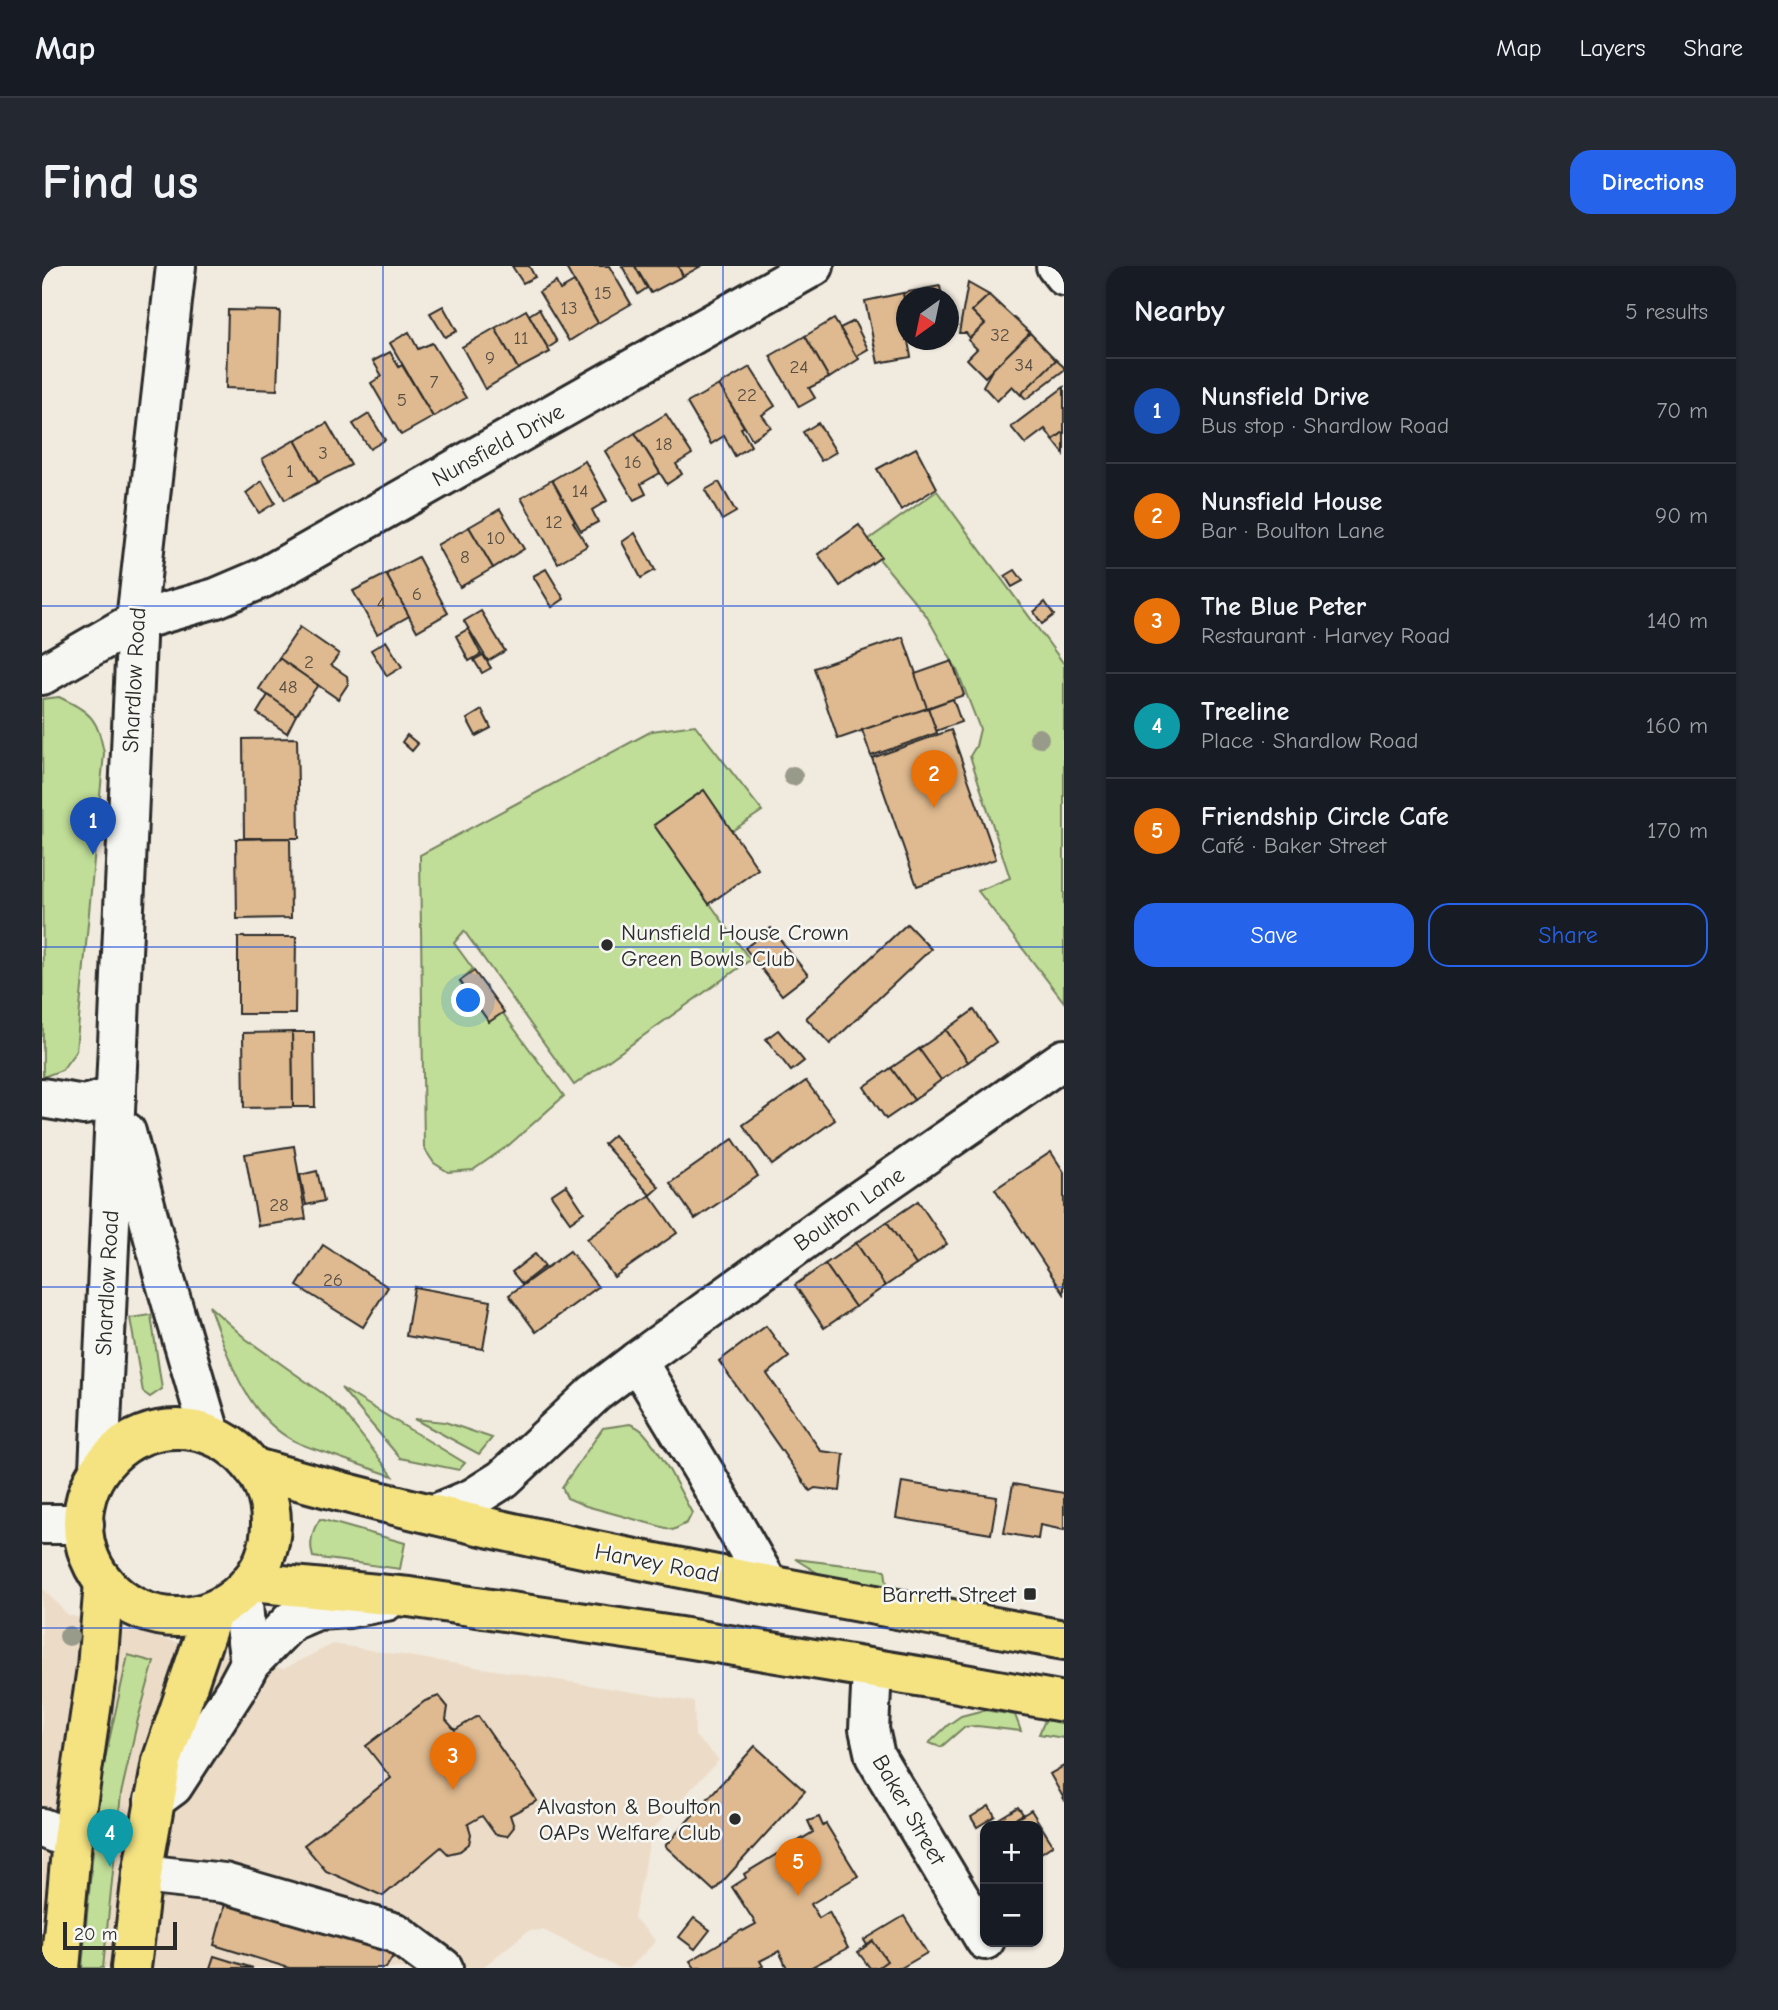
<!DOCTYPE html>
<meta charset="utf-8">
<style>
:root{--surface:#171b24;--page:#242831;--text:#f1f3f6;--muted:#9ea1a6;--line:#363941;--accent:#2563eb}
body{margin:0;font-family:"Comic Neue",sans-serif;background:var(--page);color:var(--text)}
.controls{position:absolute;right:21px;bottom:21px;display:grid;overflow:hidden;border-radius:14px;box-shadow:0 2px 5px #0004}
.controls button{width:63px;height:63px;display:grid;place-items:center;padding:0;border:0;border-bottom:2px solid var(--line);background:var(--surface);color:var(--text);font:35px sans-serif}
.compass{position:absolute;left:854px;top:21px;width:63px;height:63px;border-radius:50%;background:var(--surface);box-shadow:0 2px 5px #0004;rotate:213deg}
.scale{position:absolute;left:21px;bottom:18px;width:114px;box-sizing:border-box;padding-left:7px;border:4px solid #2b2b2b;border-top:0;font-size:19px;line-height:24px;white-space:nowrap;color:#2b2b2b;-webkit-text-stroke:5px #f6f6f2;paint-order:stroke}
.you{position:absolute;left:427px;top:735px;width:24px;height:24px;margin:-18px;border:5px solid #fff;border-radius:50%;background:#1a73e8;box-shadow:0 0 0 10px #1a73e833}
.badge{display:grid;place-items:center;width:46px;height:46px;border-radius:50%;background:var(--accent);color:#fff;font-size:23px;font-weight:700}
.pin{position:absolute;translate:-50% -58px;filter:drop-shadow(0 2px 4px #0008)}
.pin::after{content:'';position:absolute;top:37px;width:24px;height:21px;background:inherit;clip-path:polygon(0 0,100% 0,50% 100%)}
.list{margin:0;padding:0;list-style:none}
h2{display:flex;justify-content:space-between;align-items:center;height:91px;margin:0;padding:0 28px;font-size:30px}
h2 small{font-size:23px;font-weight:400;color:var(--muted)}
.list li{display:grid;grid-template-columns:46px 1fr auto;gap:21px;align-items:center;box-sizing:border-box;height:105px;padding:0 28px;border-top:2px solid var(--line)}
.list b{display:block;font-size:26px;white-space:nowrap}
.list p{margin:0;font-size:23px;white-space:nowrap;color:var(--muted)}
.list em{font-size:23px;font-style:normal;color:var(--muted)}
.actions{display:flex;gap:14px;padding:21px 28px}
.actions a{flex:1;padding:16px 0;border:2px solid var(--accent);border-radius:21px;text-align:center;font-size:24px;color:var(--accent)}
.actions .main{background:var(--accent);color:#fff}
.map{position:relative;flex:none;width:1022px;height:1702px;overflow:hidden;border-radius:21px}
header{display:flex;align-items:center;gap:42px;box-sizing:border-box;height:98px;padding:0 35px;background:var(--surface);border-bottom:2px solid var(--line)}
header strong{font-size:33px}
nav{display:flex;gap:38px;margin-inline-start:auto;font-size:24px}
.intro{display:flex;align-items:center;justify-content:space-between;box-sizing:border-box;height:168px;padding:0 42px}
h1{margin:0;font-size:49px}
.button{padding:18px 32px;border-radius:21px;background:var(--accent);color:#fff;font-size:24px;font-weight:700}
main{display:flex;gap:42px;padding:0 42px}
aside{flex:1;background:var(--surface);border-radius:21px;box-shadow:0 2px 5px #0004}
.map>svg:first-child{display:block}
</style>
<header>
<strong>Map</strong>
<nav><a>Map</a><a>Layers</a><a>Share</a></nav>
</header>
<div class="intro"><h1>Find us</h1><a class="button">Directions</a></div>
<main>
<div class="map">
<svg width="1022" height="1702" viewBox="0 0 1022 1702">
<rect width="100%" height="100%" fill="#f1eade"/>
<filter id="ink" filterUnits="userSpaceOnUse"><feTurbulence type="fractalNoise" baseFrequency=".0143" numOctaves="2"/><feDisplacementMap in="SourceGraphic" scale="14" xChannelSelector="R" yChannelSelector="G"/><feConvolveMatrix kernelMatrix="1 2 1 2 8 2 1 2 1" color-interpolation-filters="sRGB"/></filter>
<g filter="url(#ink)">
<path fill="#ecdcc7" d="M 0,1322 L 26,1349 L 241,1403 L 291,1378 L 652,1436 L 653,1470 L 677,1494 L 610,1564 L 592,1652 L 614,1675 L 588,1702 L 577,1702 L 501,1664 L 486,1665 L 440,1702 L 0,1702 Z"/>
<g fill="#c0de97" stroke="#768461" stroke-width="2">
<path d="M 895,225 L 1022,398 L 1022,736 L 936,625 L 968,612 L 928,490 L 934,480 L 938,463 L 915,404 L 884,349 L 823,276 Z"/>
<path d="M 17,431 C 50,447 55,452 62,487 L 34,785 L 20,804 L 1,811 L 0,433 Z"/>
<path d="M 653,459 L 720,545 L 690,565 L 659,526 L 612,559 L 708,694 L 532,819 L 422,665 L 412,677 L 431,703 L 418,715 L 447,756 L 460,746 L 522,830 L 467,879 L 431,904 L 406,906 L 392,897 L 382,882 L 378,589 L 610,465 Z"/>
<path d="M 167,1040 L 204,1073 L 283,1129 L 302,1147 L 351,1210 C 329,1203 307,1195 285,1187 C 272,1183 257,1179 245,1171 C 201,1143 185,1087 167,1040 Z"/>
<path d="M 109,1049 L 120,1123 L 108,1131 L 101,1126 L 88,1052 Z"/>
<path d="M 299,1122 L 423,1197 L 417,1204 L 358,1192 Z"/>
<path d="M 372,1153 L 403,1156 L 450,1172 L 437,1188 Z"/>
<path d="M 588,1158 C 593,1160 599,1163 602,1167 C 620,1187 637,1223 650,1247 L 645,1257 L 631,1264 L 544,1240 L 525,1232 L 520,1221 L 561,1162 Z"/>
<path d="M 278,1253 L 363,1277 L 358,1303 L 271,1291 C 267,1277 270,1264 278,1253 Z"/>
<path d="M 753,1293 L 843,1304 L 845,1320 L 811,1322 L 789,1315 Z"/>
<path d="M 86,1389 L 112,1396 L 96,1453 L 79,1528 L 61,1702 L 40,1702 L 57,1520 Z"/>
<path d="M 942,1444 L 973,1449 L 979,1465 L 935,1460 L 922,1461 L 899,1481 L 887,1477 L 906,1459 L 919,1450 Z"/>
<path d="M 1004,1452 L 1022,1456 L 1022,1472 L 997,1468 Z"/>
</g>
<g fill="#dfba90" stroke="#2b2b2b" stroke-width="2">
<path d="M 470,0 L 487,0 L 493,11 L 481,17 Z"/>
<path d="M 523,0 L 567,0 L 589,38 L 556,57 Z"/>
<path d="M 580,0 L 593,0 L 605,22 L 596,28 Z"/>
<path d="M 593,0 L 636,0 L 641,10 L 609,27 Z"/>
<path d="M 636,0 L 659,0 L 641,10 Z"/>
<path d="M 514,16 L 518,24 L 532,16 L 556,57 L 527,75 L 497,26 Z"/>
<path d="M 926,17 L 947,29 L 930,45 L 943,58 L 928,72 L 924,67 L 917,67 Z"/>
<path d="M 898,20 L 900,32 L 864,32 L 864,45 L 861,27 Z"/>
<path d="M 861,27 L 864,45 L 864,74 L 870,74 L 870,75 L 866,75 L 869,91 L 836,97 L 823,35 Z"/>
<path d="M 947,29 L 988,67 L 943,111 L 925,93 L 935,83 L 926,74 L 943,58 L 930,45 Z"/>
<path d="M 401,40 L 415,65 L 403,71 L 388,47 Z"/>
<path d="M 497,43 L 515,76 L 506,82 L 487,49 Z"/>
<path d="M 186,44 L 238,45 L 235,124 L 184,122 Z"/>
<path d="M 484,44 L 508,86 L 476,103 L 453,62 Z"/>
<path d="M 792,53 L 817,93 L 787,112 L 763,70 Z"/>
<path d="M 812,55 L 826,83 L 814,90 L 798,62 Z"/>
<path d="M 453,62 L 476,103 L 443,123 L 420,81 Z"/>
<path d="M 367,66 L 376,83 L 390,77 L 424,132 L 391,151 L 348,77 Z"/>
<path d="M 988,67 L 1014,94 L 979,129 L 970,120 L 955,135 L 941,120 L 950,104 Z"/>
<path d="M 763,70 L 787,112 L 767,122 L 773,132 L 757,141 L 728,90 Z"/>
<path d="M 348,86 L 357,101 L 360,99 L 391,151 L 359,169 L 329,117 L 340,110 L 331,95 Z"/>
<path d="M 1014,94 L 1022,101 L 1022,104 L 984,133 L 979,128 Z"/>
<path d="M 708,101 L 733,140 L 720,149 L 729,161 L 710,173 L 677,119 Z"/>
<path d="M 677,119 L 702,161 L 699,162 L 709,180 L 693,190 L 682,170 L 669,178 L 645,137 Z"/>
<path d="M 1022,121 L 1022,166 L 1011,174 L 1003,163 L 983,178 L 969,161 Z"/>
<path d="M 327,148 L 343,174 L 328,183 L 311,158 Z"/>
<path d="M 624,148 L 650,188 L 634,198 L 640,208 L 625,218 L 593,167 Z"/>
<path d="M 285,157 L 309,199 L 276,216 L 253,174 Z"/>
<path d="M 776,157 L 794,186 L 779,195 L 761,166 Z"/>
<path d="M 1022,166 L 1022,188 L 1011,174 Z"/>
<path d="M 593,167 L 618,207 L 599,218 L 604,228 L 592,234 L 563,185 Z"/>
<path d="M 253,174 L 276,216 L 243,234 L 220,193 Z"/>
<path d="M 874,182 L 895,222 L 859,244 L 835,203 Z"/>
<path d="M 543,195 L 565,235 L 550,244 L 556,256 L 539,265 L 510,214 Z"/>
<path d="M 510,214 L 533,255 L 531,256 L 545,280 L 516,297 L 479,232 Z"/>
<path d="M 220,215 L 233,237 L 217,247 L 204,227 Z"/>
<path d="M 677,216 L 694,246 L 680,254 L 663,224 Z"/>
<path d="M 458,243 L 482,283 L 451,302 L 427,261 Z"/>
<path d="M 817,259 L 839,291 L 798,320 L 776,288 Z"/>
<path d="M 427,261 L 451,302 L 418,321 L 395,279 Z"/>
<path d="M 593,267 L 613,304 L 599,312 L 580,276 Z"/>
<path d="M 376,291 L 406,347 L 375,365 L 344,308 Z"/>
<path d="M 504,303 L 522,333 L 510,341 L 491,310 Z"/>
<path d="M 973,304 L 981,315 L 970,321 L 963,310 Z"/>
<path d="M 344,308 L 367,350 L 335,368 L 311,325 Z"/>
<path d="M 1003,336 L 1012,349 L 1000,358 L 992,346 Z"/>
<path d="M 439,345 L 463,385 L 446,395 L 422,355 Z"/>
<path d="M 258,361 L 297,388 L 289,399 L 305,410 L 306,418 L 296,433 L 237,392 Z"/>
<path d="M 426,363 L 439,388 L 427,395 L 414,370 Z"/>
<path d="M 861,371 L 886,442 L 796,473 L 772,402 Z"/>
<path d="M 344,375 L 360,401 L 345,410 L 329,384 Z"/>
<path d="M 441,389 L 449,402 L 440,407 L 432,394 Z"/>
<path d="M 237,392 L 276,419 L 254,449 L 217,423 Z"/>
<path d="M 910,395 L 922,429 L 885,442 L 873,408 Z"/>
<path d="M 226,429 L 254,449 L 245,467 L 215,447 Z"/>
<path d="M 911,433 L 919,456 L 894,465 L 886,442 Z"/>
<path d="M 886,442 L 895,467 L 829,490 L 820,464 Z"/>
<path d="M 440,444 L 449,462 L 434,470 L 425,453 Z"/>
<path d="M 909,464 L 954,593 L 875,620 L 830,492 Z"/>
<path d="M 365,469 L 376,478 L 370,485 L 360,476 Z"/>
<path d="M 255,472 L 257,572 L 202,572 L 201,473 Z"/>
<path d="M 662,524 L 716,603 L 667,638 L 612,559 Z"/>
<path d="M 248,572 L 249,652 L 195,653 L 194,573 Z"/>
<path d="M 865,658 L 889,683 L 788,778 L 764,752 Z"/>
<path d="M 729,662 L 766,709 L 740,729 L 703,682 Z"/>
<path d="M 196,671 L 254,671 L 253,748 L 196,748 Z"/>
<path d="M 432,705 L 462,746 L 447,756 L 418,715 Z"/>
<path d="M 932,744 L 954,776 L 926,796 L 904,764 Z"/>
<path d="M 736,764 L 762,795 L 749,805 L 724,773 Z"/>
<path d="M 904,764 L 926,796 L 899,814 L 877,783 Z"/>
<path d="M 250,766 L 272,766 L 273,841 L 251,841 Z"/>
<path d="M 250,766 L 251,841 L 202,842 L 201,767 Z"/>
<path d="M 877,783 L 899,814 L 872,834 L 849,802 Z"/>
<path d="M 849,802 L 872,834 L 844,853 L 822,821 Z"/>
<path d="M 764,815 L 793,854 L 730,899 L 701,859 Z"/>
<path d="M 572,869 L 617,921 L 608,929 L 562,878 Z"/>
<path d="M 691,873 L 716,910 L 653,953 L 628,917 Z"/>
<path d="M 252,880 L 264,953 L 216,960 L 203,888 Z"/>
<path d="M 1009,886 L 1022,906 L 1022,1028 L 953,923 Z"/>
<path d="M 275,905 L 282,935 L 264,939 L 258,909 Z"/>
<path d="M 524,919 L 542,946 L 528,956 L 509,929 Z"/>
<path d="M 608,929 L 635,967 L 572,1011 L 545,973 Z"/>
<path d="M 876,935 L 905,978 L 874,999 L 845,956 Z"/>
<path d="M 845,956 L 874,999 L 843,1020 L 814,977 Z"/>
<path d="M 814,977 L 843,1020 L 813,1041 L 783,998 Z"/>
<path d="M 281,979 L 346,1021 L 321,1061 L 255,1020 Z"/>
<path d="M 528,985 L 556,1021 L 494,1066 L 467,1029 Z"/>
<path d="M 493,988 L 503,1000 L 480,1018 L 470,1006 Z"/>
<path d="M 783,998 L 813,1041 L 782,1062 L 753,1019 Z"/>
<path d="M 372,1021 L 449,1035 L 441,1083 L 364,1070 Z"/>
<path d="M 724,1060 L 747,1091 L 725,1108 L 779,1185 L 802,1188 L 798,1225 L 773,1222 L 768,1225 L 677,1095 Z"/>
<path d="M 860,1216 L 955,1231 L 949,1268 L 854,1252 Z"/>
<path d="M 971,1218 L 1022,1227 L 1022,1264 L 998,1259 L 996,1273 L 962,1267 Z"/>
<path d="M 397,1430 L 406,1441 L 404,1454 L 413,1464 L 436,1450 L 495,1535 L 468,1549 L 472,1561 L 465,1570 L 453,1568 L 440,1550 L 426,1558 L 429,1568 L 427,1578 L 418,1585 L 406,1588 L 399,1581 L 341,1630 L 284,1605 L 262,1579 L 349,1512 L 324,1480 L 383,1435 Z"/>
<path d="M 713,1480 L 763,1525 L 672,1625 L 623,1580 Z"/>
<path d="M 1022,1500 L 1022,1533 L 1008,1508 Z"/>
<path d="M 947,1540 L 953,1550 L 935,1561 L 929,1551 Z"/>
<path d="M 976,1541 L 981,1548 L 962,1560 L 945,1560 Z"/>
<path d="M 989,1544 L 1011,1579 L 996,1589 L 996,1560 L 963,1560 Z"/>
<path d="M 777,1551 L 781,1560 L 784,1558 L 816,1610 L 769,1638 L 777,1652 L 787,1646 L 806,1682 L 768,1702 L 745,1702 L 737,1685 L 718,1695 L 721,1700 L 717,1702 L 653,1702 L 648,1695 L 700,1664 L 701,1665 L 714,1658 L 690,1621 L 704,1612 L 702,1608 L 771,1566 L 766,1555 Z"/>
<path d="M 186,1627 L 354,1685 L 344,1702 L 247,1702 L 172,1679 Z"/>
<path d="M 862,1650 L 885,1687 L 859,1702 L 839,1702 L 822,1674 Z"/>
<path d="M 652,1652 L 668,1664 L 653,1683 L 637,1671 Z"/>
<path d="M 831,1675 L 845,1695 L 835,1702 L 828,1702 L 816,1686 Z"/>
<path d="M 172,1690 L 211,1702 L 168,1702 Z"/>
</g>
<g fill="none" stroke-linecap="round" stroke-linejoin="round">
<defs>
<g id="minor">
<path d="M 1014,0 L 1022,10"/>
<path d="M 0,409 L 94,355 L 174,332 L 221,312 L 772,0"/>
<path d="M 0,832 L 42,839 L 74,830"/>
<path d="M 84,866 L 123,1014 L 168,1167"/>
<path d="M 595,1095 L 662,1206 L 726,1318"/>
<path d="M 57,1204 L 94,373 L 94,355 L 134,0"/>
<path d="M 393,1248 L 431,1232 L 461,1213 L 553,1127 L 595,1095 L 791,953 L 1022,793"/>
<path d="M 0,1258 L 42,1258"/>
<path d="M 200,1326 L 203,1361 L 208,1397"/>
<path d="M 830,1404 L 827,1463 L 833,1490 L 943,1674"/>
<path d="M 112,1534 L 131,1520 L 194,1423 L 208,1397 L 249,1355 L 275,1344 L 307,1342 L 344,1335"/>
<path d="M 0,1562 L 30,1574"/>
<path d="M 100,1608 L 182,1617 L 354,1667 L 401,1702"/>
</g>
<g id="highway">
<circle cx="135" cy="1257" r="94"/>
<path d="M 213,1202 C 478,1278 751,1323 1022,1374"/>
<path d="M 208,1316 L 367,1331 L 638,1371 L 900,1414 L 1022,1436"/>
<path d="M 18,1702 L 30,1574 L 55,1402 L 62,1316"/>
<path d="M 89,1702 L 100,1608 L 120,1495 L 171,1345"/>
</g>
</defs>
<use href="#minor" stroke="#2b2b2b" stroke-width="44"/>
<use href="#highway" stroke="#2b2b2b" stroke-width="44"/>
<use href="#minor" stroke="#f6f6f2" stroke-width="38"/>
<use href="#highway" stroke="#f5e382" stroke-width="38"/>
</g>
<g fill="#989a8a">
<circle cx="997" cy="472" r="10"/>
<circle cx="751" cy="510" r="10"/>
<circle cx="27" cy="1370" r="10"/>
</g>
</g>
<path fill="none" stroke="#1d4ed8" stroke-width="2" stroke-opacity="0.55" d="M 341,0 L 341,1702M 681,0 L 681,1702M 0,340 L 1022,340M 0,681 L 1022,681M 0,1021 L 1022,1021M 0,1362 L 1022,1362"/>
<g fill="#2b2b2b" stroke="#f6f6f2" stroke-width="2.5">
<circle cx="565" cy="679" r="7"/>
<rect x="981" y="1321" width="14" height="14" rx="3.5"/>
<circle cx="693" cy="1553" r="7"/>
</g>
<g text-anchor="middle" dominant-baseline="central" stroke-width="5" stroke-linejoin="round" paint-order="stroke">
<g font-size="19" fill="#584f44">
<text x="561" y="27">15</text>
<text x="527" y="42">13</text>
<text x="958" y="69">32</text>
<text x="479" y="72">11</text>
<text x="448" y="92">9</text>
<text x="982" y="99">34</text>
<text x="757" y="101">24</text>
<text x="392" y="116">7</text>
<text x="705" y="129">22</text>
<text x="360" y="134">5</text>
<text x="622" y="178">18</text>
<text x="281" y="187">3</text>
<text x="591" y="196">16</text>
<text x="248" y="205">1</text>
<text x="538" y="225">14</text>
<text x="512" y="256">12</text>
<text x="454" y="272">10</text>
<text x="423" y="291">8</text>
<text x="375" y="328">6</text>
<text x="339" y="337">4</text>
<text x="267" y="396">2</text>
<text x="246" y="421">48</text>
<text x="237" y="939">28</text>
<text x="291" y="1014">26</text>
</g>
<g font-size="23" fill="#2b2b2b" stroke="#f6f6f2">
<text transform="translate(456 179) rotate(-29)">Nunsfield Drive</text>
<text transform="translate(92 414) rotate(-87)">Shardlow Road</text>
<text transform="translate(807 943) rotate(-35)">Boulton Lane</text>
<text transform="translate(65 1017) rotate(-87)">Shardlow Road</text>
<text transform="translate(615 1297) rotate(11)">Harvey Road</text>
<text transform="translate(867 1544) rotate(60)">Baker Street</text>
</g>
<g font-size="23" fill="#2b2b2b" stroke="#f6f6f2" text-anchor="end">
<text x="579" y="666" text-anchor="start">Nunsfield House Crown<tspan x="579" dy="26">Green Bowls Club</tspan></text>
<text x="974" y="1328">Barrett Street</text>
<text x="679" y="1540">Alvaston &amp; Boulton<tspan x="679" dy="26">OAPs Welfare Club</tspan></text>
</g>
</g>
</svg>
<div class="controls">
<button>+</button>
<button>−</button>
</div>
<svg class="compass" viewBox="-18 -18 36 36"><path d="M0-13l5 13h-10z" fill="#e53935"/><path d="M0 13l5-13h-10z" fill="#9ea1a6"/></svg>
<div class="scale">20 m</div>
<div class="you"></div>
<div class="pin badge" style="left:51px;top:589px;background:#1a4fb4">1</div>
<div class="pin badge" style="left:892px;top:542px;background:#e8710a">2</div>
<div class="pin badge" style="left:411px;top:1524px;background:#e8710a">3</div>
<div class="pin badge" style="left:68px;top:1601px;background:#0f9aa8">4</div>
<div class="pin badge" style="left:756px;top:1630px;background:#e8710a">5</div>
</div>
<aside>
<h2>Nearby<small>5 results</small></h2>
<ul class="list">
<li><span class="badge" style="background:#1a4fb4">1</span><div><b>Nunsfield Drive</b><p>Bus stop · Shardlow Road</p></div><em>70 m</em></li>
<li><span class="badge" style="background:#e8710a">2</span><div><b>Nunsfield House</b><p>Bar · Boulton Lane</p></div><em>90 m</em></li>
<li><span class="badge" style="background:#e8710a">3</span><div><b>The Blue Peter</b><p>Restaurant · Harvey Road</p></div><em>140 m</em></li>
<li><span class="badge" style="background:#0f9aa8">4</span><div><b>Treeline</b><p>Place · Shardlow Road</p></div><em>160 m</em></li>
<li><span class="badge" style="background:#e8710a">5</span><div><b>Friendship Circle Cafe</b><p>Café · Baker Street</p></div><em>170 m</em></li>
</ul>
<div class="actions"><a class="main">Save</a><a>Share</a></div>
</aside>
</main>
